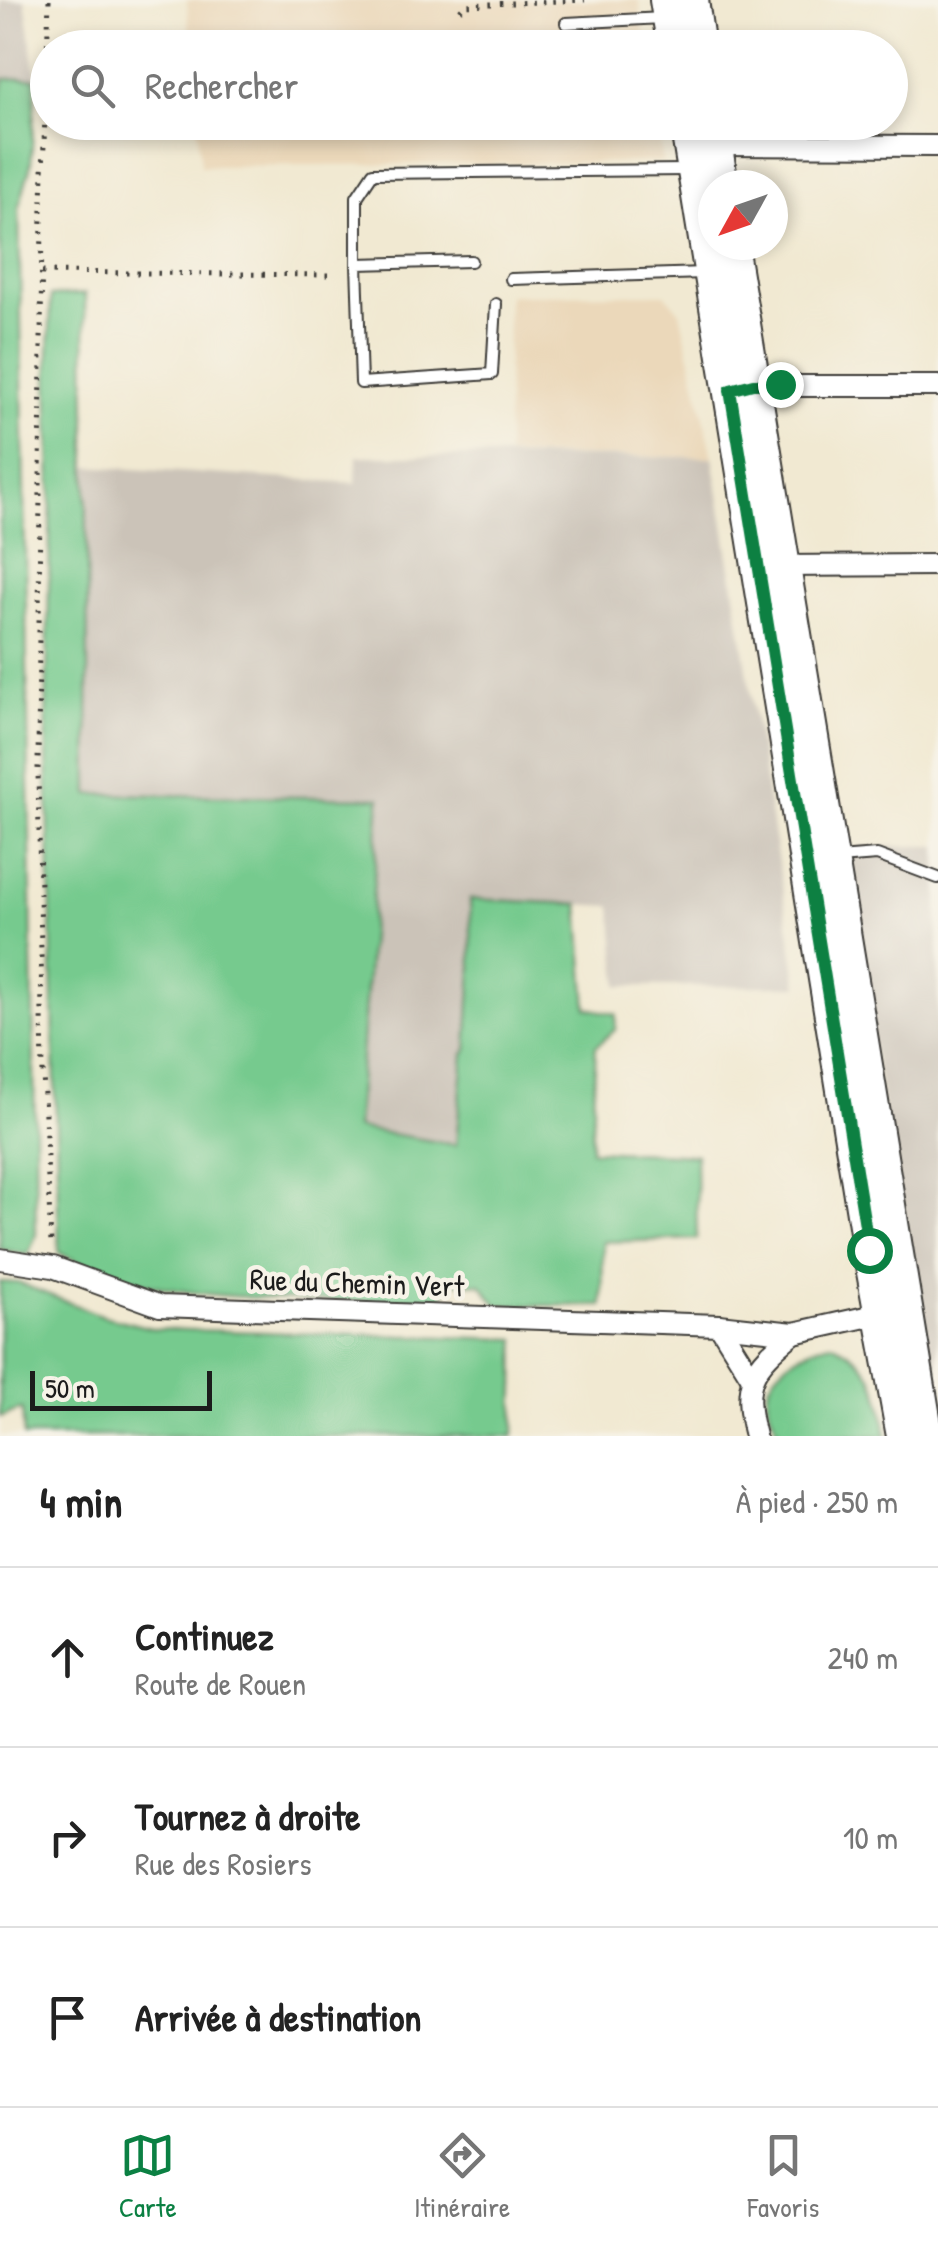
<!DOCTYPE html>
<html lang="fr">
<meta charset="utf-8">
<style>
:root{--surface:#fff;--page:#f2f2f2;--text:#222;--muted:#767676;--line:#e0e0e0;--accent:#0b8043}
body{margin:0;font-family:"Patrick Hand",sans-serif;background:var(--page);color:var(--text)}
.compass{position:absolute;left:698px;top:170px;width:90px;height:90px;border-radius:50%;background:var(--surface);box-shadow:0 5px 15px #0003;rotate:230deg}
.scale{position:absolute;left:30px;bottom:25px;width:182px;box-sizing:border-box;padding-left:10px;border:5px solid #1c1c1c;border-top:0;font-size:28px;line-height:35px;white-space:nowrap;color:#1c1c1c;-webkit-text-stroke:8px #f7f3e8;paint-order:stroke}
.stop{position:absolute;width:30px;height:30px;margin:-22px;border:8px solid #0b8043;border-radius:50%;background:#fff}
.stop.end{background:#0b8043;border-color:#fff;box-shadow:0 2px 10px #0008}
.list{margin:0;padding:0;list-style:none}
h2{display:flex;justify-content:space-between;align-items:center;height:130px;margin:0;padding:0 40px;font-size:42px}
h2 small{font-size:32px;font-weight:400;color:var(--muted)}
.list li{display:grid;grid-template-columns:65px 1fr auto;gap:30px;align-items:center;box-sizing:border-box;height:180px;padding:0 40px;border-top:2px solid var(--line)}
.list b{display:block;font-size:38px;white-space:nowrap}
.list p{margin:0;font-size:32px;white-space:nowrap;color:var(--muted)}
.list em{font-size:32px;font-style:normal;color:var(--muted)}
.icon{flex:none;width:55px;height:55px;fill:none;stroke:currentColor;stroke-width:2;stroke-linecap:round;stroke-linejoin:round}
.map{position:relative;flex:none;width:938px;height:1436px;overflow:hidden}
.search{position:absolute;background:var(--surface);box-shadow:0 5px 15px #0003;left:30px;right:30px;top:30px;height:110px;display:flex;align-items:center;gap:25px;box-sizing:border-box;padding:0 35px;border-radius:55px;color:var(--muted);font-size:38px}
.sheet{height:670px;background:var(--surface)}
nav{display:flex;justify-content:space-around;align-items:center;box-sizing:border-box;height:140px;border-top:2px solid var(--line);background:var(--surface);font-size:28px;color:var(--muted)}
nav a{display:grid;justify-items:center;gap:5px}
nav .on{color:var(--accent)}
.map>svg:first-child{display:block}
</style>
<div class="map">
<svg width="938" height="1436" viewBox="0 0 938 1436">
<rect width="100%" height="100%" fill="#f7f3e8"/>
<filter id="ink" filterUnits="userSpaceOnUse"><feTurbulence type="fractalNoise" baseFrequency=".01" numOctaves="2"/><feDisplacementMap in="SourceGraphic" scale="20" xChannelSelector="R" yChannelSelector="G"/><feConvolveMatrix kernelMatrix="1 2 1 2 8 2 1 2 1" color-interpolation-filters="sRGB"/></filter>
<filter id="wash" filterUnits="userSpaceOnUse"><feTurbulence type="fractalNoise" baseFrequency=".0048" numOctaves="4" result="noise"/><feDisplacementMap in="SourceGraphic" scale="40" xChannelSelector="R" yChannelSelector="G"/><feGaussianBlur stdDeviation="2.25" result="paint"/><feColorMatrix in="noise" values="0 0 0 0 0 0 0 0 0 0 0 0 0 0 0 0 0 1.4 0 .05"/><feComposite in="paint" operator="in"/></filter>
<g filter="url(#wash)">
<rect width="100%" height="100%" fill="#f1e9d2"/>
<g fill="#ebd8ba">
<path d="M 187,0 L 639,0 L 646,47 L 190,47 Z"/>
<path d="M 197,123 L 657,123 L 663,162 L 201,166 Z"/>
<path d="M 665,294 L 680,312 L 713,457 L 507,455 L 508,295 Z"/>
</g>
<g fill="#cbc3b8">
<path d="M 0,0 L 25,0 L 36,78 L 4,79 L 0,102 Z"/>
<path d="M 357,456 L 713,457 L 798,986 L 619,986 L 612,906 L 470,899 L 472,968 L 467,1050 L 464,1054 L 456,1145 L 355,1128 L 380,799 L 89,794 L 85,466 L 356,483 Z"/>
<path d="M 938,846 L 938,1420 L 838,847 Z"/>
</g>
<g fill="#76ca8e" stroke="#497355" stroke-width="2.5">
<path d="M 36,78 L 31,164 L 19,207 L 35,1124 L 36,1235 L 28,1255 L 0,1249 L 0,102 L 4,79 Z"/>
<path d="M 85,294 L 89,794 L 380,798 L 356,1128 L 456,1145 L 464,1054 L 467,1050 L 472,968 L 470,899 L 579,904 L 587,1008 L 616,1014 L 615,1030 L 596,1046 L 591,1150 L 696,1155 L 697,1239 L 603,1242 L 602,1306 L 497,1305 L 481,1284 L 450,1282 L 439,1302 C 393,1303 347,1301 300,1300 C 210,1296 142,1293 59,1253 L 46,717 L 51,489 L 48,378 L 51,296 Z"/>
<path d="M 0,1282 L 19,1283 L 103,1316 L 155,1329 L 516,1339 L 514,1436 L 24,1436 L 22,1409 L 0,1417 Z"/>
<path d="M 831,1343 C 875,1361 881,1393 887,1436 L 780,1436 C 777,1426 770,1415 768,1405 C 761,1371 804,1348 831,1343 Z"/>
</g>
</g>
<g filter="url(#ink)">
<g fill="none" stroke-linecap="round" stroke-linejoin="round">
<defs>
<g id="service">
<path d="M 566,23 L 663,18"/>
<path d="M 471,261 L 357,264 L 361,383 L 492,374 L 496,304"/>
<path d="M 357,264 L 357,197 L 373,173 L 688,170"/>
<path d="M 511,279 L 705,273"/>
<path d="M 838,858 L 877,855 L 938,878"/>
</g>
<g id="minor">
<path d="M 707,145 L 938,146"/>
<path d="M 746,386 L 938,386"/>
<path d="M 775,566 L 938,565"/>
<path d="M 0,1259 L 53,1267 L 160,1306 L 719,1325 L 794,1333 L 888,1312"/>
<path d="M 719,1325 L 752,1378"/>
<path d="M 755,1436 C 741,1382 752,1367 794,1333"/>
</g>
<g id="primary">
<path d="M 666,0 L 674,48"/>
<path d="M 692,0 L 699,48"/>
<path d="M 686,122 L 869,1250 L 903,1436"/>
<path d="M 712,122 L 722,185"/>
<path d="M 731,245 L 927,1436"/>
</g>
</defs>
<use href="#service" stroke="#3c3b37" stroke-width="14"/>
<use href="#minor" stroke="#3c3b37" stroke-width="24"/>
<use href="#primary" stroke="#3c3b37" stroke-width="36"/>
<g stroke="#3c3b37" stroke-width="5" stroke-dasharray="2.5 8" stroke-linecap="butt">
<path d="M 49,0 L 42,201 L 38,770 L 43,1073 L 51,1244"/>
<path d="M 460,10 L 465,5 L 585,0"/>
<path d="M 42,272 L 329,275"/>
</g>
<use href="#service" stroke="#fff" stroke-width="10"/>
<use href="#minor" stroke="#fff" stroke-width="20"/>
<use href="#primary" stroke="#fff" stroke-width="32"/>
</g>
</g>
<g fill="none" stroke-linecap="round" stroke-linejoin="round" filter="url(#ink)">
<path stroke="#0b8043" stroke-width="12" d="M 780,384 L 753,384 L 730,390 L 869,1250"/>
</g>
<g text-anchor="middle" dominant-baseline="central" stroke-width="9" stroke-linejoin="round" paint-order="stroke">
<g font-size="30" fill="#1c1c1c" stroke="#f7f3e8">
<text transform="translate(357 1282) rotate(2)">Rue du Chemin Vert</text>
</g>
</g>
</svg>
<svg class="compass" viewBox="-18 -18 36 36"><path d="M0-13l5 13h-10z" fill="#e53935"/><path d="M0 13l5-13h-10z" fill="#767676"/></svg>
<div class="scale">50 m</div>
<div class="stop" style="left:869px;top:1250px"></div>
<div class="stop end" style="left:780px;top:384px"></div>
<div class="search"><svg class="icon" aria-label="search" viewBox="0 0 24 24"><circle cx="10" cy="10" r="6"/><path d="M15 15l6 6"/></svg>Rechercher</div>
</div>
<section class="sheet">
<h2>4 min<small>À pied · 250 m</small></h2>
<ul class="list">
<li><svg class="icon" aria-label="ahead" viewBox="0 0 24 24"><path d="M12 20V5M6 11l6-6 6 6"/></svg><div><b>Continuez</b><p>Route de Rouen</p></div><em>240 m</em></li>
<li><svg class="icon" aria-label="right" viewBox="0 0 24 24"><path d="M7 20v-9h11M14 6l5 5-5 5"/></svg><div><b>Tournez à droite</b><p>Rue des Rosiers</p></div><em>10 m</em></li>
<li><svg class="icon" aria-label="arrive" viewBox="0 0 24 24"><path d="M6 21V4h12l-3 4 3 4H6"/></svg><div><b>Arrivée à destination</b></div></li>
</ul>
</section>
<nav>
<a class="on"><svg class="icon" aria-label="map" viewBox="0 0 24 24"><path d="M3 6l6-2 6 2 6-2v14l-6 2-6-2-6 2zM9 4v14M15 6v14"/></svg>Carte</a>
<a><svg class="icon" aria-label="directions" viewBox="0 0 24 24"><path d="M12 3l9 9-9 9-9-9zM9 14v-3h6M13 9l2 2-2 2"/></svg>Itinéraire</a>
<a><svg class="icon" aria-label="saved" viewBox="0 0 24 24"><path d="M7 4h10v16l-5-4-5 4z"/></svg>Favoris</a>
</nav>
